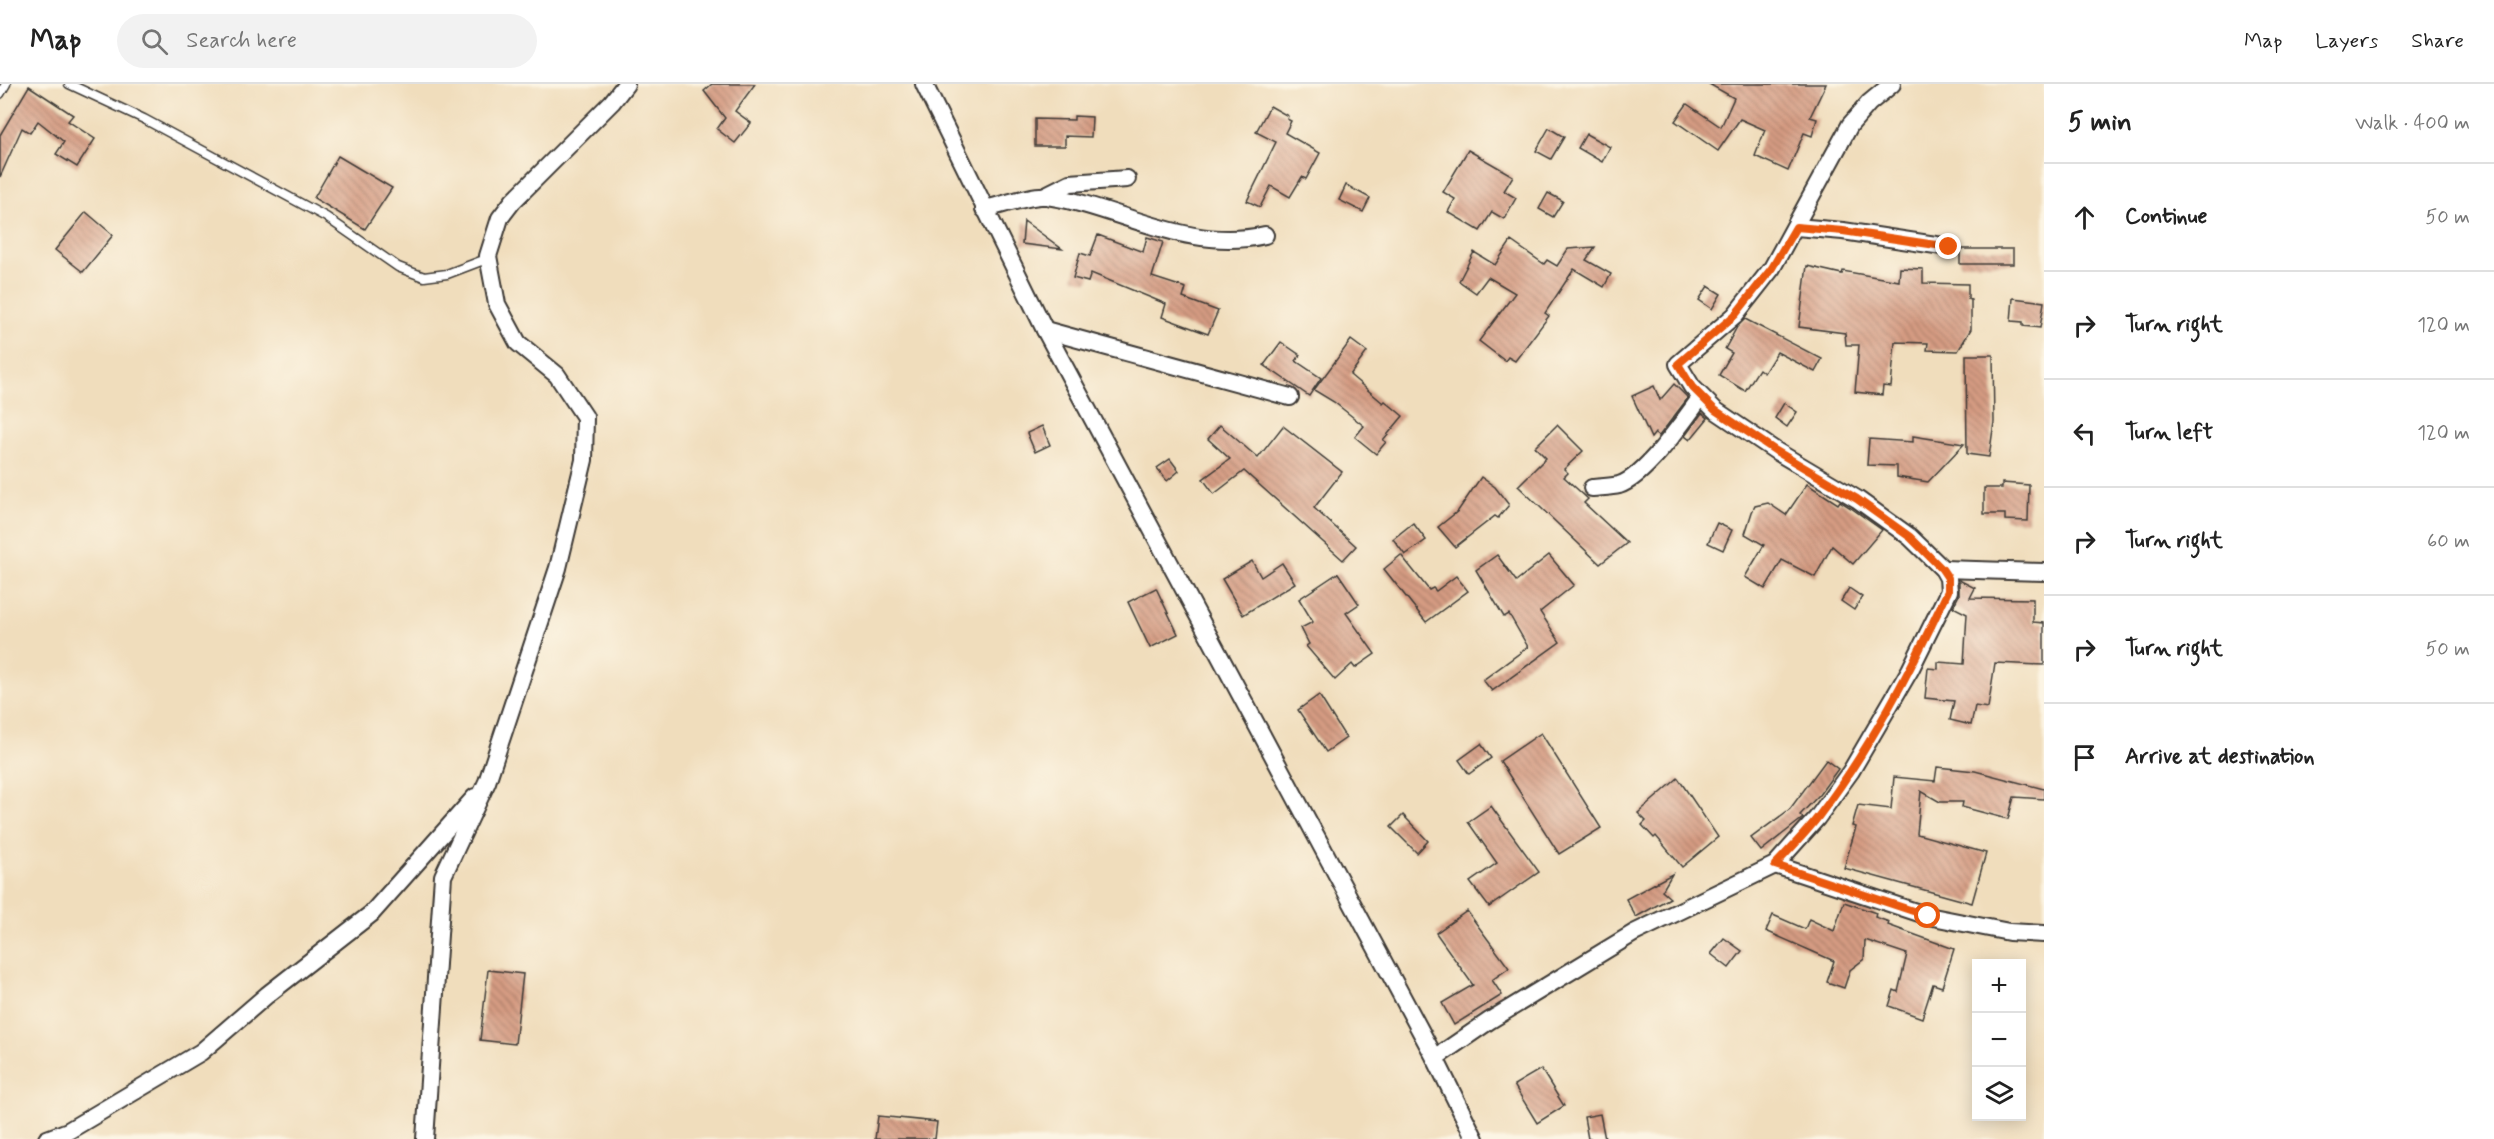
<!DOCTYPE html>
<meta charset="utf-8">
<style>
:root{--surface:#fff;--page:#f2f2f2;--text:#222;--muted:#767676;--line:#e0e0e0}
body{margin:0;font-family:Mynerve,sans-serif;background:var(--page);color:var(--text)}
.controls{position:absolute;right:18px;bottom:18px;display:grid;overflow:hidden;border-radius:0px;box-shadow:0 3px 15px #0003}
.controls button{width:54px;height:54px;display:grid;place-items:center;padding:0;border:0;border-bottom:2px solid var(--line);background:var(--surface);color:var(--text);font:30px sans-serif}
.stop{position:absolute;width:18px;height:18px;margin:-14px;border:4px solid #ea580c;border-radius:50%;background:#fff}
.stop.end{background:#ea580c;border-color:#fff;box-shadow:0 2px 6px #0008}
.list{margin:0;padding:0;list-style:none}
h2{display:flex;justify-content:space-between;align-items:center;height:78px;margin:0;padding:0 24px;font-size:26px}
h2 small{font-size:20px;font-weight:400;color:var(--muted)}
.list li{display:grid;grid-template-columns:39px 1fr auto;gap:18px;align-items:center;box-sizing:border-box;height:108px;padding:0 24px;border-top:2px solid var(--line)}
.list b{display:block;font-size:22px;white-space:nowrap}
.list em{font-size:20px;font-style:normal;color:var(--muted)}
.icon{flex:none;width:33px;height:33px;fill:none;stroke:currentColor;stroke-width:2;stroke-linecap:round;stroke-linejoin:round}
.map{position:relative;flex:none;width:2044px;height:1055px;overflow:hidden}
header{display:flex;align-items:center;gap:36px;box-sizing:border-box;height:84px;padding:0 30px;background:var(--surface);border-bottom:2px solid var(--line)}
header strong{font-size:28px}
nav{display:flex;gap:33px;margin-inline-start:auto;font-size:21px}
.search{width:420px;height:54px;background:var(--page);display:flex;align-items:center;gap:15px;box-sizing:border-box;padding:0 21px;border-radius:33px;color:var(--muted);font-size:22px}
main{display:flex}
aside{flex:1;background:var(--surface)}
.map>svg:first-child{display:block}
</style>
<header>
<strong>Map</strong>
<div class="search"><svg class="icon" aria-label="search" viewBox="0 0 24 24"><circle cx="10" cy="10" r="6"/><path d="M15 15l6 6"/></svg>Search here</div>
<nav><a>Map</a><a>Layers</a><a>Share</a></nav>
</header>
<main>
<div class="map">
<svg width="2044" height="1055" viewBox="0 0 2044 1055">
<defs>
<pattern id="building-back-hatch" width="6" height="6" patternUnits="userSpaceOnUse" patternTransform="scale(1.5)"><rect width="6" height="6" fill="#d59b82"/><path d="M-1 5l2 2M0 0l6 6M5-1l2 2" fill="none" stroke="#ac7e6a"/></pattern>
</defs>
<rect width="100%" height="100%" fill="#fcf5e5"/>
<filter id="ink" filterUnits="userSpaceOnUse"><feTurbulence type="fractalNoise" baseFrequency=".0167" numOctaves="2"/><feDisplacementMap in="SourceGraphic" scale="12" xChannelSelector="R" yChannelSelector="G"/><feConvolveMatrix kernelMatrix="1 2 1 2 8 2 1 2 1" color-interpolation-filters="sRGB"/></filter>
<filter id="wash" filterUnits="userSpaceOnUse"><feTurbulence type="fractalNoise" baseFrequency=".008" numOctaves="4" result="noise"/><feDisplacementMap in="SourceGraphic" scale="24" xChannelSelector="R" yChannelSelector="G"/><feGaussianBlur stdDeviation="1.35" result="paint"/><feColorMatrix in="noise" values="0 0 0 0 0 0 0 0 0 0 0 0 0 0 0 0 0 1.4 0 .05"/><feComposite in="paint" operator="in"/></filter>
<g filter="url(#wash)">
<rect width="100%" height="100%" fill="#f0ddbc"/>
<g id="blocks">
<g fill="url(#building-back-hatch)">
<path d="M 712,0 L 755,0 L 735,27 L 751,39 L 735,59 L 717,45 L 725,34 L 704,7 Z"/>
<path d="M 1709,0 L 1826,0 L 1810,33 L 1817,35 L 1812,52 L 1804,49 L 1788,87 L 1755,72 L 1765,46 L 1740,35 L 1718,67 L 1675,37 L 1687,20 L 1721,43 L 1734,14 Z"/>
<path d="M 29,2 L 73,31 L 68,37 L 95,55 L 77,83 L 56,70 L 64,58 L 38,37 L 30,49 L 22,44 L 0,93 L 0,51 Z"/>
<path d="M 1270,22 L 1288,32 L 1287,35 L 1291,37 L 1285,49 L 1320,69 L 1306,95 L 1302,93 L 1290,113 L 1271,102 L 1260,123 L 1247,117 L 1276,58 L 1256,48 Z"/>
<path d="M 1074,32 L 1092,33 L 1091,53 L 1065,52 L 1065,62 L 1035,62 L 1035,35 L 1074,36 Z"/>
<path d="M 1549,44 L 1564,53 L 1551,75 L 1536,67 Z"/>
<path d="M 1586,50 L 1610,63 L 1602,78 L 1578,64 Z"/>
<path d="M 1468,66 L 1513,92 L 1504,107 L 1516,114 L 1504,135 L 1492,128 L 1480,147 L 1448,128 L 1455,115 L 1443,108 Z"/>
<path d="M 338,72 L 392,104 L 365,145 L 314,114 Z"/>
<path d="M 1346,101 L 1370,114 L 1363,128 L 1339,116 Z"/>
<path d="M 1548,109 L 1563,117 L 1553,133 L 1539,125 Z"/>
<path d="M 86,128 L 113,151 L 83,188 L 55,166 Z"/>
<path d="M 1024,137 L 1062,165 L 1022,160 Z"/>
<path d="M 1098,151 L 1143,168 L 1147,153 L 1163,158 L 1152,193 L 1186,204 L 1183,214 L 1218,227 L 1208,250 L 1162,233 L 1166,220 L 1091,189 L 1088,198 L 1073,194 L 1080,169 L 1090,172 Z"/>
<path d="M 1511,157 L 1544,180 L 1547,176 L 1557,182 L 1568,165 L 1595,163 L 1586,176 L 1611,190 L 1604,203 L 1574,185 L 1545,229 L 1549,232 L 1515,277 L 1508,273 L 1505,277 L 1479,257 L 1515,209 L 1488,193 L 1476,209 L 1459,197 L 1474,168 L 1495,181 Z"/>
<rect x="1960" y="165" width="53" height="15"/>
<path d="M 1807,182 L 1842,190 L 1843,187 L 1899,197 L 1900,184 L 1923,185 L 1923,199 L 1968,200 L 1968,215 L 1971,216 L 1971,245 L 1958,267 L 1927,266 L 1928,259 L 1895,258 L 1891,303 L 1883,302 L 1882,311 L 1855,308 L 1859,261 L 1846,261 L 1845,249 L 1799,243 Z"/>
<path d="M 1708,202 L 1721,210 L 1712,225 L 1699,216 Z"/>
<path d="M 2013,214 L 2044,218 L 2040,244 L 2023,242 L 2023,238 L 2011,237 Z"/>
<path d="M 1745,235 L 1822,275 L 1815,288 L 1777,268 L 1764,289 L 1759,285 L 1745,307 L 1719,291 L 1732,269 L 1725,265 L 1737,243 Z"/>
<path d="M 1351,256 L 1367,268 L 1350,291 L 1383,319 L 1385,317 L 1403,332 L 1383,356 L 1386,358 L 1376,370 L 1355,353 L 1364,342 L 1334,318 L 1314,306 Z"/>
<path d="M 1281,258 L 1300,271 L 1296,277 L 1321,294 L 1309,312 L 1264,281 Z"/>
<path d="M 1966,271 L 1993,271 L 1994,338 L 1989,373 L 1967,370 Z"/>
<path d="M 1674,300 L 1688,314 L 1659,352 L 1655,349 L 1651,354 L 1632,312 L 1654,302 L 1660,316 Z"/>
<path d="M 1784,319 L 1797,328 L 1787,343 L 1775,334 Z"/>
<path d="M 1702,329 L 1708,334 L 1690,356 L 1685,352 Z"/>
<path d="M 1220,341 L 1258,374 L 1283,342 L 1342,388 L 1314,424 L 1356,462 L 1343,476 L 1244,387 L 1214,410 L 1203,395 L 1230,375 L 1208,355 Z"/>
<path d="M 1557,341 L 1583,367 L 1564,385 L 1568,389 L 1564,393 L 1588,415 L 1584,419 L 1627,459 L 1600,480 L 1518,402 L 1546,374 L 1535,363 Z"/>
<path d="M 1042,342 L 1050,361 L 1035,368 L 1027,349 Z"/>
<path d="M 1913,352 L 1964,360 L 1928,398 L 1897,393 L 1897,382 L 1867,381 L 1869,355 L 1913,358 Z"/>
<path d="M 1170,375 L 1179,387 L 1167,397 L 1157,384 Z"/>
<path d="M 1481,393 L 1495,403 L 1509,421 L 1498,434 L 1495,432 L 1455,463 L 1438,443 L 1458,427 Z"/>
<path d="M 2002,399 L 2029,401 L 2028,437 L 2005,436 L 2005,430 L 1984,430 L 1984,404 L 2002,404 Z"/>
<path d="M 1807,400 L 1838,420 L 1840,417 L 1851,424 L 1882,446 L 1853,480 L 1832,462 L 1815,493 L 1782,476 L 1765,505 L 1745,493 L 1764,461 L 1745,450 L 1752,428 L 1755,422 L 1768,419 L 1786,431 Z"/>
<path d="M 1413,439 L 1426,456 L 1405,471 L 1393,455 Z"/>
<path d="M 1717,439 L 1732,446 L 1723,466 L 1708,459 Z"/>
<path d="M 1401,471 L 1429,506 L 1433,504 L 1436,507 L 1456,492 L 1468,507 L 1426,538 L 1384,485 Z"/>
<path d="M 1497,471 L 1516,497 L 1549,471 L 1574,501 L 1540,528 L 1560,558 L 1492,607 L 1483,596 L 1528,563 L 1509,530 L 1504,533 L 1476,486 Z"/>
<path d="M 1252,477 L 1261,493 L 1282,479 L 1295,499 L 1243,531 L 1222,495 Z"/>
<path d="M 1338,489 L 1359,520 L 1346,529 L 1375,570 L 1355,584 L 1352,580 L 1335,596 L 1306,562 L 1309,560 L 1301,544 L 1313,538 L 1299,515 Z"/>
<path d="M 1959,496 L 1975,504 L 1970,514 L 2033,515 L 2033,538 L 2044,539 L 2044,581 L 1995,579 L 1988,624 L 1975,622 L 1971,641 L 1950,636 L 1954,617 L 1925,614 L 1928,584 L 1938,585 L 1938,578 L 1964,580 L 1967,530 L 1953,523 L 1959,511 Z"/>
<path d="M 1156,504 L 1178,550 L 1150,564 L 1128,518 Z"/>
<path d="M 1849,504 L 1862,513 L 1854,526 L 1841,517 Z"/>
<path d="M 1319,611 L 1346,654 L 1326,668 L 1298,626 Z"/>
<path d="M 1541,649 L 1601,744 L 1559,770 L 1500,677 Z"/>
<path d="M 1481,660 L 1491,674 L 1469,690 L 1459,676 Z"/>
<path d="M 1826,676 L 1838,685 L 1819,711 L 1800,731 L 1803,734 L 1761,767 L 1751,754 L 1790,725 Z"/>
<path d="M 1937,683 L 1975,687 L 2044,705 L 2044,715 L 2014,713 L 2008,735 L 1962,723 L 1963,718 L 1940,718 L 1921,707 L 1917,750 L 1986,769 L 1972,819 L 1844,784 L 1856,743 L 1852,742 L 1858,721 L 1891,725 L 1894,693 L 1935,697 Z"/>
<path d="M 1678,694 L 1718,753 L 1682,783 L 1656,752 L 1654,754 L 1642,741 L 1646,737 L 1638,729 Z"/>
<path d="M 1491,722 L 1539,788 L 1489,823 L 1470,798 L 1497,779 L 1468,738 Z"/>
<path d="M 1403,731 L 1428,757 L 1417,769 L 1391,743 Z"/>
<path d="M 1672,790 L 1662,807 L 1670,814 L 1636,833 L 1626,815 Z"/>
<path d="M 1844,818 L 1876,829 L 1875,833 L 1889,838 L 1888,841 L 1954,865 L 1942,903 L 1933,900 L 1922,934 L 1889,922 L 1894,906 L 1898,908 L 1907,870 L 1865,856 L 1864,875 L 1850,886 L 1844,904 L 1827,898 L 1834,877 L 1766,847 L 1773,831 L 1805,845 L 1809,835 L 1834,847 Z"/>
<path d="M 1467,827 L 1509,884 L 1492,896 L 1502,911 L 1454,941 L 1442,919 L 1473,901 L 1436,849 Z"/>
<path d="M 1724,854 L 1742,867 L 1729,884 L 1711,870 Z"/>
<path d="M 488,886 L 523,890 L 515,960 L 480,956 Z"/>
<path d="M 1541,985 L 1564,1022 L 1537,1039 L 1514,1001 Z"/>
<path d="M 1600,1030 L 1605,1055 L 1588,1055 L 1584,1033 Z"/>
<path d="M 878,1032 L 937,1038 L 935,1055 L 875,1055 Z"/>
</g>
</g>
</g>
<g filter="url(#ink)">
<use href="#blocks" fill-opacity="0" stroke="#3c3934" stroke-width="1.5"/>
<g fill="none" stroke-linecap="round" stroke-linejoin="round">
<defs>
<g id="service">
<path d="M 69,0 L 144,35 L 326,133 L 398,183 L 424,193 L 447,190 L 489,174"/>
<path d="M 0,10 L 6,0"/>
</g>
<g id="minor">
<path d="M 924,0 L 1045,246 L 1435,974 L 1475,1055"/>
<path d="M 1044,112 L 1070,99 L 1127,95"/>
<path d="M 984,125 C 999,122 1034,110 1047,112 C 1120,123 1188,169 1265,151"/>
<path d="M 1796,143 L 1843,147 L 1949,163"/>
<path d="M 1045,246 L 1290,313"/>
<path d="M 1592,404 C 1600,403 1611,403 1619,401 C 1645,393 1685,335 1701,313"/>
<path d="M 1943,485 L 2044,488"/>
<path d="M 1775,781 L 1928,832 L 2009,848 L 2044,850"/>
<path d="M 1435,974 L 1489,937 L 1634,849 L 1775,781 L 1817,734 L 1851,687 L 1910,586 L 1949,507 L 1948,494 L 1943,485 L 1910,453 L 1857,415 L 1776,367 L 1715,326 L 1692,303 L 1678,280 L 1735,231 L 1772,184 L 1850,41 L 1869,19 L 1892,0"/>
<path d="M 47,1055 L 68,1047 L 201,968 L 267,911 L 371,830 L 475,713"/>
<path d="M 425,1055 L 443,792 L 487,698 L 558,484 L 584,376 L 585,333 L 557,291 L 518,259 L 497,220 L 488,172 L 500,134 L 513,117 L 612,18 L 626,0"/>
</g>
</defs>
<use href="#service" stroke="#3c3934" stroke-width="11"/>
<use href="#minor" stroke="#3c3934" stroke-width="20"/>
<use href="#service" stroke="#fff" stroke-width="8"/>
<use href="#minor" stroke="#fff" stroke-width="16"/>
</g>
</g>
<g fill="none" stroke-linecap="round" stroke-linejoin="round" filter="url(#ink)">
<path stroke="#ea580c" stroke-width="8" d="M 1928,832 L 1775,781 C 1790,765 1805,750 1818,733 C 1871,664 1911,585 1948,507 L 1948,494 L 1942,485 L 1910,453 L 1857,415 L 1776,367 L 1715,326 L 1692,303 L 1678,280 L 1735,231 L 1772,184 L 1796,143 L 1843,147 L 1949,163"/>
</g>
</svg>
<div class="controls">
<button>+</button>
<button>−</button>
<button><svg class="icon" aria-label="layers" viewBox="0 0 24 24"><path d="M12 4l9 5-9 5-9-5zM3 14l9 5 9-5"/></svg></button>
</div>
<div class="stop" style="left:1928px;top:832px"></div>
<div class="stop end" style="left:1949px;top:163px"></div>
</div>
<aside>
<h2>5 min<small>Walk · 400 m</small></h2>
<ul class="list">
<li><svg class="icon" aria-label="ahead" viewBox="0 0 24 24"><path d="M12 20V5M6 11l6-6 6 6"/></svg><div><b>Continue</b></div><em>50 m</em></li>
<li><svg class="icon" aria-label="right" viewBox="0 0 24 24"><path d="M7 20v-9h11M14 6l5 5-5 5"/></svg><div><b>Turn right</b></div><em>120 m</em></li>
<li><svg class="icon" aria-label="left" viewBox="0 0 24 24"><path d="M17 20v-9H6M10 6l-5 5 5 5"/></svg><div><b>Turn left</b></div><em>120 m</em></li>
<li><svg class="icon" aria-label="right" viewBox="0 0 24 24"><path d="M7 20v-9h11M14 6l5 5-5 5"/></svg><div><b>Turn right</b></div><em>60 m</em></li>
<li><svg class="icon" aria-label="right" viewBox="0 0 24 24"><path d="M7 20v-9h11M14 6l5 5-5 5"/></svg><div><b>Turn right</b></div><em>50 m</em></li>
<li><svg class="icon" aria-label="arrive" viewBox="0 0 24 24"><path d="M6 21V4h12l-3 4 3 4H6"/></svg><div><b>Arrive at destination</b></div></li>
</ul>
</aside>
</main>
